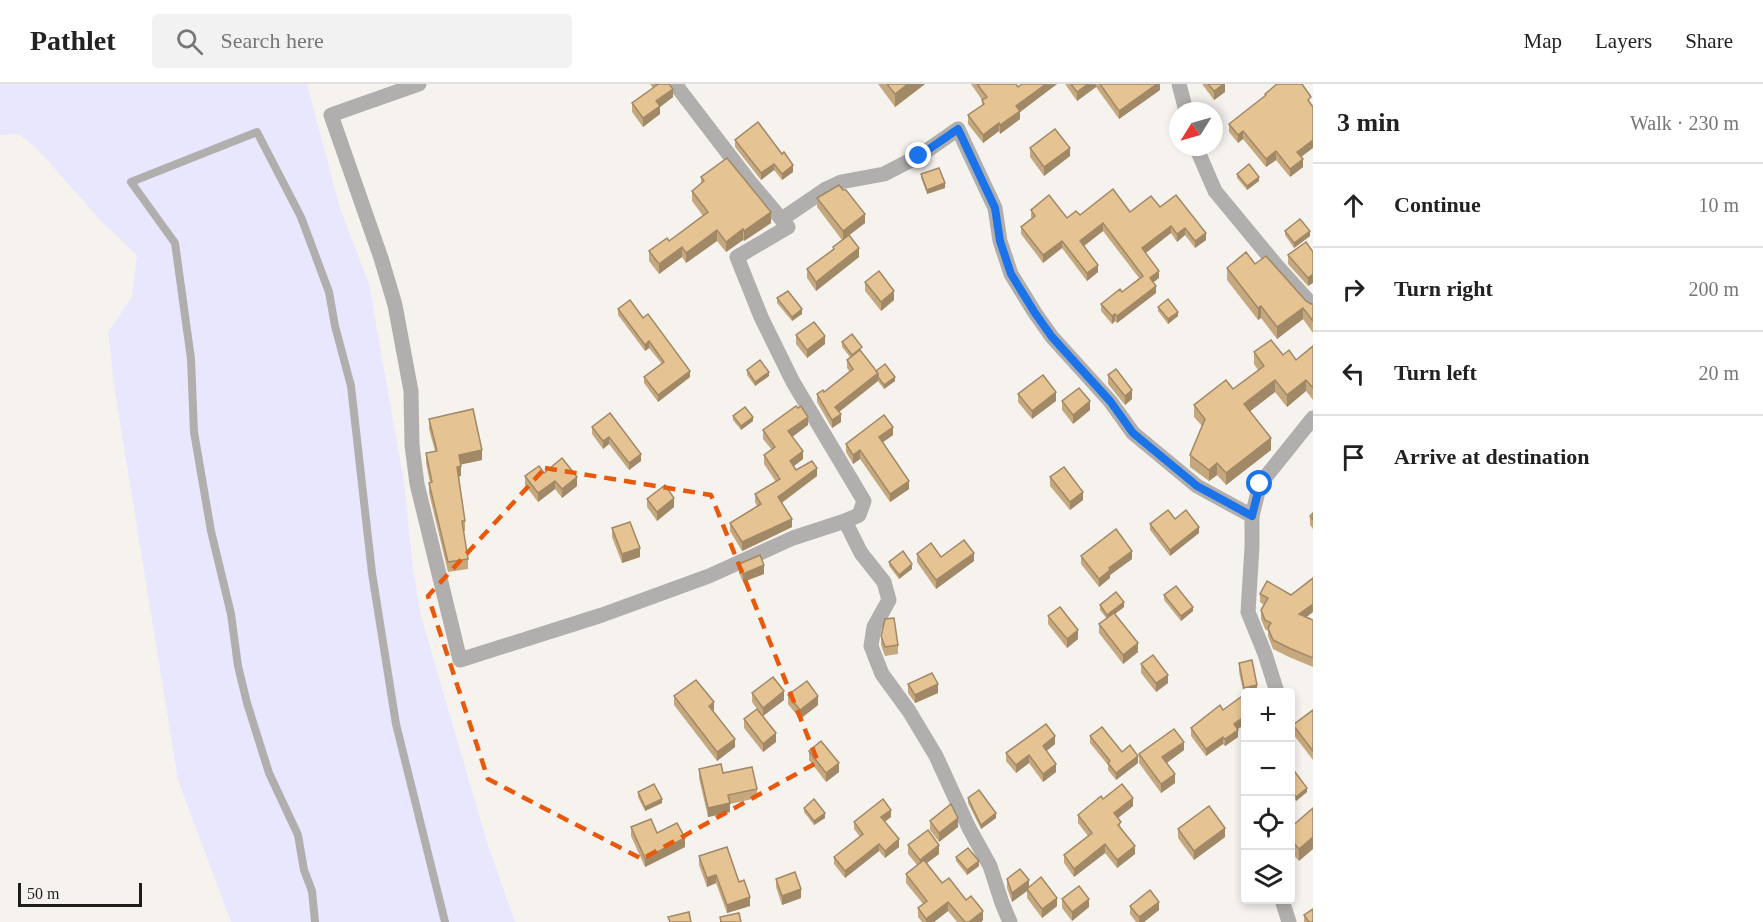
<!DOCTYPE html>
<meta charset="utf-8">
<style>
:root{--surface:#fff;--page:#f2f2f2;--text:#222;--muted:#767676;--line:#e0e0e0}
body{margin:0;font-family:Georgia,serif;background:var(--page);color:var(--text)}
.controls{position:absolute;right:18px;bottom:18px;display:grid;overflow:hidden;border-radius:6px;box-shadow:0 3px 9px #0003}
.controls button{width:54px;height:54px;display:grid;place-items:center;padding:0;border:0;border-bottom:2px solid var(--line);background:var(--surface);color:var(--text);font:30px sans-serif}
.compass{position:absolute;left:1169px;top:18px;width:54px;height:54px;border-radius:50%;background:var(--surface);box-shadow:0 3px 9px #0003;rotate:233deg}
.scale{position:absolute;left:18px;bottom:15px;width:124px;box-sizing:border-box;padding-left:6px;border:3px solid #1f1e1c;border-top:0;font-size:16px;line-height:21px;white-space:nowrap;color:#1f1e1c;-webkit-text-stroke:4px #f6f3ef;paint-order:stroke}
.stop{position:absolute;width:18px;height:18px;margin:-14px;border:4px solid #1a73e8;border-radius:50%;background:#fff}
.stop.end{background:#1a73e8;border-color:#fff;box-shadow:0 2px 6px #0008}
.list{margin:0;padding:0;list-style:none}
h2{display:flex;justify-content:space-between;align-items:center;height:78px;margin:0;padding:0 24px;font-size:26px}
h2 small{font-size:20px;font-weight:400;color:var(--muted)}
.list li{display:grid;grid-template-columns:39px 1fr auto;gap:18px;align-items:center;box-sizing:border-box;height:84px;padding:0 24px;border-top:2px solid var(--line)}
.list b{display:block;font-size:22px;white-space:nowrap}
.list em{font-size:20px;font-style:normal;color:var(--muted)}
.icon{flex:none;width:33px;height:33px;fill:none;stroke:currentColor;stroke-width:2;stroke-linecap:round;stroke-linejoin:round}
.map{position:relative;flex:none;width:1313px;height:838px;overflow:hidden}
header{display:flex;align-items:center;gap:36px;box-sizing:border-box;height:84px;padding:0 30px;background:var(--surface);border-bottom:2px solid var(--line)}
header strong{font-size:28px}
nav{display:flex;gap:33px;margin-inline-start:auto;font-size:21px}
.search{width:420px;height:54px;background:var(--page);display:flex;align-items:center;gap:15px;box-sizing:border-box;padding:0 21px;border-radius:6px;color:var(--muted);font-size:22px}
main{display:flex}
aside{flex:1;background:var(--surface)}
.map>svg:first-child{display:block}
</style>
<header>
<strong>Pathlet</strong>
<div class="search"><svg class="icon" aria-label="search" viewBox="0 0 24 24"><circle cx="10" cy="10" r="6"/><path d="M15 15l6 6"/></svg>Search here</div>
<nav><a>Map</a><a>Layers</a><a>Share</a></nav>
</header>
<main>
<div class="map">
<svg width="1313" height="838" viewBox="0 0 1313 838">
<rect width="100%" height="100%" fill="#f6f3ef"/>
<path fill="#e9e7fd" d="M 0,0 L 307,0 L 340,124 L 369,200 L 404,398 L 413,484 L 421,532 L 486,755 L 515,838 L 231,838 L 178,696 L 115,308 L 108,248 L 132,213 L 137,171 L 100,136 L 39,67 L 19,50 L 0,51 Z"/>
<g fill="none" stroke-linecap="round" stroke-linejoin="round">
<path stroke="#b1afae" stroke-width="8" d="M 315,838 L 312,807 L 304,786 L 298,751 L 269,689 L 247,619 L 238,582 L 231,530 L 211,447 L 194,348 L 191,275 L 175,159 L 131,98 L 257,48 L 301,133 L 329,208 L 335,242 L 351,302 L 372,489 L 396,640 L 445,838"/>
<g stroke="#b1afae" stroke-width="15">
<path d="M 419,0 L 331,31 L 381,174 L 395,221 L 411,307 L 412,361 L 417,400 L 460,576 L 602,531 L 709,492 L 793,454 L 845,437 L 859,431 L 864,417 L 793,298 L 761,233 L 737,173 L 788,143 L 750,98 L 675,0"/>
<path d="M 1179,0 L 1186,27"/>
<path d="M 1196,63 L 1215,107 L 1277,182 L 1313,222"/>
<path d="M 782,135 L 826,105 L 841,98 L 884,90 L 919,72 L 958,45 L 995,124 L 1000,157 L 1011,190 L 1035,229 L 1052,253 L 1110,317 L 1133,349 L 1197,402 L 1252,432"/>
<path d="M 845,437 L 861,469 L 884,498 L 889,516 L 874,543 L 871,562 L 882,590 L 909,627 L 936,672 L 969,744 L 990,782 L 1002,819 L 1010,838"/>
<path d="M 1277,608 L 1265,570 L 1248,528 L 1252,463 L 1252,432 L 1260,400 L 1313,334"/>
<path d="M 1282,816 L 1289,838"/>
</g>
</g>
<g fill="#c6a87e">
<path d="M 650,0 L 669,0 L 673,13 L 660,23 L 660,30 L 643,43 L 632,28 L 632,19 L 653,4 Z"/>
<path d="M 878,0 L 925,0 L 895,23 Z"/>
<path d="M 971,0 L 1016,0 L 1018,3 L 1022,0 L 1057,0 L 1020,28 L 1020,35 L 1000,50 L 999,47 L 983,59 L 968,40 L 968,31 L 982,22 L 982,16 Z"/>
<path d="M 1065,0 L 1160,0 L 1160,6 L 1119,35 L 1096,3 L 1077,17 Z"/>
<path d="M 1202,0 L 1225,0 L 1225,8 L 1214,16 Z"/>
<path d="M 1265,10 L 1301,73 L 1303,83 L 1290,93 L 1276,76 L 1266,83 L 1243,55 L 1238,59 L 1229,48 L 1229,40 L 1265,12 Z"/>
<path d="M 735,56 L 793,88 L 782,96 L 774,86 L 761,96 L 735,63 Z"/>
<path d="M 1030,64 L 1070,72 L 1044,92 L 1030,73 Z"/>
<path d="M 921,90 L 945,104 L 927,110 L 921,94 Z"/>
<path d="M 1237,90 L 1259,97 L 1247,106 L 1237,94 Z"/>
<path d="M 701,93 L 771,139 L 744,157 L 743,156 L 726,168 L 717,157 L 686,179 L 682,173 L 659,190 L 649,177 L 649,167 L 669,157 L 703,132 L 692,117 L 692,107 L 701,100 Z"/>
<path d="M 817,114 L 865,139 L 849,151 L 859,173 L 816,207 L 807,194 L 807,185 L 833,165 L 833,163 L 842,156 L 817,123 Z"/>
<path d="M 1160,123 L 1206,156 L 1195,164 L 1185,151 L 1177,158 L 1171,149 L 1145,169 L 1159,194 L 1153,198 L 1156,209 L 1117,239 L 1115,237 L 1112,240 L 1101,227 L 1101,220 L 1122,208 L 1139,194 L 1103,147 L 1084,162 L 1098,188 L 1087,197 L 1062,164 L 1043,179 L 1021,150 L 1021,143 L 1032,134 L 1031,133 L 1031,126 L 1067,134 L 1080,131 L 1130,128 Z"/>
<path d="M 1285,147 L 1310,152 L 1294,164 L 1285,151 Z"/>
<path d="M 1313,168 L 1308,202 L 1288,180 L 1288,171 Z"/>
<path d="M 1255,180 L 1306,217 L 1311,220 L 1313,220 L 1313,249 L 1303,235 L 1277,255 L 1261,234 L 1258,236 L 1227,196 L 1227,184 Z"/>
<path d="M 865,198 L 894,216 L 881,227 L 865,207 Z"/>
<path d="M 777,214 L 802,230 L 792,237 L 777,219 Z"/>
<path d="M 1158,223 L 1178,232 L 1168,240 L 1158,227 Z"/>
<path d="M 618,225 L 690,293 L 658,318 L 644,299 L 644,293 L 662,280 L 649,264 L 645,267 L 618,231 Z"/>
<path d="M 796,251 L 825,260 L 807,274 L 796,260 Z"/>
<path d="M 842,258 L 862,268 L 861,268 L 876,287 L 895,297 L 884,305 L 878,297 L 839,328 L 841,338 L 832,344 L 817,318 L 817,310 L 824,308 L 850,288 L 847,284 L 847,276 L 850,273 L 842,263 Z"/>
<path d="M 1313,262 L 1313,316 L 1306,307 L 1287,323 L 1275,308 L 1250,327 L 1271,366 L 1226,401 L 1217,391 L 1209,397 L 1190,383 L 1190,371 L 1202,342 L 1194,333 L 1194,321 L 1233,305 L 1258,286 L 1254,280 L 1254,268 L 1283,271 L 1296,276 Z"/>
<path d="M 747,286 L 769,292 L 755,302 L 747,291 Z"/>
<path d="M 1108,291 L 1132,315 L 1125,321 L 1108,300 Z"/>
<path d="M 1018,310 L 1056,317 L 1032,335 L 1018,318 Z"/>
<path d="M 1062,317 L 1090,326 L 1073,340 L 1062,326 Z"/>
<path d="M 610,329 L 641,377 L 629,386 L 609,360 L 603,365 L 592,350 L 592,343 Z"/>
<path d="M 733,332 L 753,337 L 741,346 L 733,336 Z"/>
<path d="M 429,335 L 482,376 L 461,380 L 461,392 L 459,392 L 465,437 L 465,447 L 463,447 L 468,475 L 468,485 L 448,488 L 429,409 L 429,399 L 430,399 L 426,379 L 426,369 L 435,367 L 429,345 Z"/>
<path d="M 808,341 L 792,353 L 803,375 L 794,382 L 796,386 L 817,392 L 782,419 L 792,443 L 742,467 L 730,447 L 730,439 L 757,422 L 755,418 L 755,410 L 776,398 L 764,380 L 764,371 L 772,366 L 763,355 L 763,346 Z"/>
<path d="M 893,351 L 883,358 L 909,405 L 890,418 L 860,375 L 853,380 L 846,368 L 846,360 Z"/>
<path d="M 544,389 L 577,402 L 562,414 L 555,405 L 538,418 L 525,401 L 525,392 Z"/>
<path d="M 1050,393 L 1083,416 L 1070,426 L 1050,402 Z"/>
<path d="M 647,415 L 674,423 L 657,437 L 647,423 Z"/>
<path d="M 1313,429 L 1313,445 L 1310,441 L 1310,432 Z"/>
<path d="M 1175,435 L 1199,449 L 1170,472 L 1150,446 L 1150,440 Z"/>
<path d="M 612,444 L 640,473 L 622,479 L 612,453 Z"/>
<path d="M 917,470 L 941,473 L 974,477 L 936,505 L 917,478 Z"/>
<path d="M 1081,472 L 1132,475 L 1110,491 L 1110,494 L 1099,503 L 1081,480 Z"/>
<path d="M 889,478 L 912,485 L 899,495 L 889,482 Z"/>
<path d="M 739,480 L 764,490 L 743,498 L 739,489 Z"/>
<path d="M 1260,510 L 1313,536 L 1313,583 L 1289,573 L 1273,565 L 1268,552 L 1268,547 L 1265,545 L 1261,535 L 1261,526 L 1264,521 L 1260,518 Z"/>
<path d="M 1164,511 L 1193,527 L 1181,537 L 1164,516 Z"/>
<path d="M 1100,521 L 1124,523 L 1115,530 L 1138,568 L 1123,580 L 1099,549 L 1099,540 L 1107,535 L 1100,526 Z"/>
<path d="M 1048,532 L 1078,555 L 1067,564 L 1048,540 Z"/>
<path d="M 881,552 L 898,561 L 898,570 L 885,572 L 881,561 Z"/>
<path d="M 1239,579 L 1257,609 L 1245,609 L 1238,645 L 1238,653 L 1225,662 L 1223,660 L 1206,672 L 1191,652 L 1191,644 L 1223,626 L 1244,611 L 1239,588 Z"/>
<path d="M 1141,580 L 1168,599 L 1156,608 L 1141,589 Z"/>
<path d="M 908,600 L 938,609 L 915,619 L 908,609 Z"/>
<path d="M 752,609 L 784,616 L 763,632 L 776,658 L 763,668 L 744,644 L 744,635 L 757,625 L 752,618 Z"/>
<path d="M 788,611 L 818,621 L 800,635 L 788,620 Z"/>
<path d="M 674,612 L 713,627 L 735,663 L 717,677 L 674,621 Z"/>
<path d="M 1313,626 L 1313,676 L 1293,650 L 1293,641 Z"/>
<path d="M 1090,652 L 1122,668 L 1138,679 L 1116,696 L 1108,686 L 1108,681 L 1090,659 Z"/>
<path d="M 1055,660 L 1046,667 L 1056,688 L 1043,698 L 1029,679 L 1016,689 L 1006,677 L 1006,669 Z"/>
<path d="M 1184,666 L 1167,679 L 1175,699 L 1161,709 L 1139,679 L 1139,670 Z"/>
<path d="M 809,667 L 839,688 L 826,698 L 809,676 Z"/>
<path d="M 699,685 L 723,689 L 757,705 L 757,714 L 730,720 L 730,728 L 708,733 L 699,694 Z"/>
<path d="M 1290,691 L 1307,708 L 1296,717 L 1290,711 Z"/>
<path d="M 638,708 L 662,719 L 645,727 L 638,713 Z"/>
<path d="M 968,714 L 996,734 L 981,745 L 968,719 Z"/>
<path d="M 1103,715 L 1133,722 L 1118,734 L 1121,744 L 1135,770 L 1117,784 L 1105,769 L 1074,793 L 1064,779 L 1064,771 L 1088,752 L 1078,739 L 1078,731 Z"/>
<path d="M 804,724 L 825,734 L 814,741 L 804,728 Z"/>
<path d="M 1307,730 L 1299,777 L 1290,767 L 1290,744 Z"/>
<path d="M 891,733 L 885,738 L 899,763 L 885,774 L 879,767 L 845,794 L 834,780 L 834,773 L 860,753 L 854,745 L 854,738 Z"/>
<path d="M 930,737 L 958,743 L 939,758 L 930,746 Z"/>
<path d="M 631,743 L 657,749 L 685,763 L 645,783 L 631,752 Z"/>
<path d="M 1178,745 L 1225,753 L 1194,776 L 1178,754 Z"/>
<path d="M 908,761 L 939,770 L 927,779 L 942,799 L 966,816 L 983,836 L 981,838 L 957,838 L 948,827 L 934,838 L 922,838 L 918,833 L 918,824 L 923,820 L 906,799 L 906,790 L 917,781 L 908,770 Z"/>
<path d="M 699,772 L 739,798 L 750,822 L 727,829 L 716,799 L 707,803 L 699,781 Z"/>
<path d="M 956,773 L 979,782 L 967,791 L 956,777 Z"/>
<path d="M 776,795 L 801,814 L 782,821 L 776,803 Z"/>
<path d="M 1007,795 L 1029,803 L 1057,822 L 1042,834 L 1027,814 L 1027,807 L 1012,818 L 1007,804 Z"/>
<path d="M 1062,815 L 1089,823 L 1072,837 L 1062,824 Z"/>
<path d="M 1130,822 L 1159,826 L 1144,838 L 1136,838 L 1130,830 Z"/>
<path d="M 1304,831 L 1313,838 L 1304,838 Z"/>
</g>
<g fill="#a18866">
<path d="M 908,0 L 925,0 L 895,23 L 895,10 Z"/>
<path d="M 1046,0 L 1057,0 L 1020,28 L 1020,35 L 1000,50 L 1000,41 L 1016,22 Z"/>
<path d="M 1088,0 L 1096,0 L 1096,3 L 1077,17 L 1077,8 Z"/>
<path d="M 1157,0 L 1160,0 L 1160,6 L 1119,35 L 1119,27 Z"/>
<path d="M 1224,0 L 1225,0 L 1225,8 L 1214,16 L 1214,7 Z"/>
<path d="M 673,5 L 673,13 L 660,23 L 660,30 L 643,43 L 643,34 L 656,17 Z"/>
<path d="M 999,39 L 999,47 L 983,59 L 983,51 Z"/>
<path d="M 1243,47 L 1243,55 L 1238,59 L 1238,51 Z"/>
<path d="M 1313,56 L 1313,64 L 1297,76 L 1297,68 Z"/>
<path d="M 1070,64 L 1070,72 L 1044,92 L 1044,83 Z"/>
<path d="M 1276,67 L 1276,76 L 1266,83 L 1266,75 Z"/>
<path d="M 1303,75 L 1303,83 L 1290,93 L 1290,85 Z"/>
<path d="M 774,80 L 774,86 L 761,96 L 761,89 Z"/>
<path d="M 793,81 L 793,88 L 782,96 L 782,90 Z"/>
<path d="M 1259,93 L 1259,97 L 1247,106 L 1247,102 Z"/>
<path d="M 945,99 L 945,104 L 927,110 L 927,106 Z"/>
<path d="M 771,128 L 771,139 L 744,157 L 744,147 Z"/>
<path d="M 865,130 L 865,139 L 843,156 L 843,147 Z"/>
<path d="M 1103,139 L 1103,147 L 1080,165 L 1080,157 Z"/>
<path d="M 1171,142 L 1171,149 L 1142,172 L 1142,164 Z"/>
<path d="M 1185,144 L 1185,151 L 1177,158 L 1177,150 Z"/>
<path d="M 743,145 L 743,156 L 726,168 L 726,158 Z"/>
<path d="M 717,146 L 717,157 L 686,179 L 686,169 Z"/>
<path d="M 1310,147 L 1310,152 L 1294,164 L 1294,159 Z"/>
<path d="M 1206,149 L 1206,156 L 1195,164 L 1195,157 Z"/>
<path d="M 1062,157 L 1062,164 L 1043,179 L 1043,171 Z"/>
<path d="M 682,163 L 682,173 L 659,190 L 659,180 Z"/>
<path d="M 859,164 L 859,173 L 816,207 L 816,198 Z"/>
<path d="M 1098,181 L 1098,188 L 1087,197 L 1087,189 Z"/>
<path d="M 1159,187 L 1159,194 L 1150,201 L 1150,194 Z"/>
<path d="M 1313,190 L 1313,199 L 1308,202 L 1308,194 Z"/>
<path d="M 1156,202 L 1156,209 L 1117,239 L 1117,232 Z"/>
<path d="M 894,207 L 894,216 L 881,227 L 881,218 Z"/>
<path d="M 1261,222 L 1261,234 L 1258,236 L 1258,224 Z"/>
<path d="M 1303,224 L 1303,235 L 1277,255 L 1277,243 Z"/>
<path d="M 802,225 L 802,230 L 792,237 L 792,233 Z"/>
<path d="M 1178,228 L 1178,232 L 1168,240 L 1168,235 Z"/>
<path d="M 1115,230 L 1115,237 L 1112,240 L 1112,232 Z"/>
<path d="M 825,252 L 825,260 L 807,274 L 807,266 Z"/>
<path d="M 649,257 L 649,264 L 645,267 L 645,261 Z"/>
<path d="M 690,287 L 690,293 L 658,318 L 658,311 Z"/>
<path d="M 769,288 L 769,292 L 755,302 L 755,298 Z"/>
<path d="M 878,289 L 878,297 L 835,331 L 835,323 Z"/>
<path d="M 895,293 L 895,297 L 884,305 L 884,301 Z"/>
<path d="M 1275,296 L 1275,308 L 1244,332 L 1244,320 Z"/>
<path d="M 1306,296 L 1306,307 L 1287,323 L 1287,311 Z"/>
<path d="M 1132,306 L 1132,315 L 1125,321 L 1125,312 Z"/>
<path d="M 1056,308 L 1056,317 L 1032,335 L 1032,327 Z"/>
<path d="M 1090,317 L 1090,326 L 1073,340 L 1073,331 Z"/>
<path d="M 841,330 L 841,338 L 832,344 L 832,336 Z"/>
<path d="M 753,333 L 753,337 L 741,346 L 741,342 Z"/>
<path d="M 808,333 L 808,341 L 788,356 L 788,347 Z"/>
<path d="M 893,343 L 893,351 L 879,361 L 879,353 Z"/>
<path d="M 609,353 L 609,360 L 603,365 L 603,357 Z"/>
<path d="M 1271,354 L 1271,366 L 1226,401 L 1226,389 Z"/>
<path d="M 482,366 L 482,376 L 459,381 L 459,371 Z"/>
<path d="M 860,366 L 860,375 L 853,380 L 853,371 Z"/>
<path d="M 803,367 L 803,375 L 790,385 L 790,377 Z"/>
<path d="M 641,370 L 641,377 L 629,386 L 629,379 Z"/>
<path d="M 1217,379 L 1217,391 L 1209,397 L 1209,386 Z"/>
<path d="M 461,382 L 461,392 L 457,393 L 457,383 Z"/>
<path d="M 817,384 L 817,392 L 778,421 L 778,413 Z"/>
<path d="M 577,393 L 577,402 L 562,414 L 562,405 Z"/>
<path d="M 555,397 L 555,405 L 538,418 L 538,409 Z"/>
<path d="M 909,397 L 909,405 L 890,418 L 890,410 Z"/>
<path d="M 1083,408 L 1083,416 L 1070,426 L 1070,418 Z"/>
<path d="M 674,414 L 674,423 L 657,437 L 657,428 Z"/>
<path d="M 792,435 L 792,443 L 742,467 L 742,458 Z"/>
<path d="M 1199,443 L 1199,449 L 1170,472 L 1170,466 Z"/>
<path d="M 640,464 L 640,473 L 622,479 L 622,470 Z"/>
<path d="M 1132,467 L 1132,475 L 1110,491 L 1110,494 L 1099,503 L 1099,495 L 1109,484 Z"/>
<path d="M 974,469 L 974,477 L 936,505 L 936,496 Z"/>
<path d="M 912,480 L 912,485 L 899,495 L 899,491 Z"/>
<path d="M 764,481 L 764,490 L 743,498 L 743,490 Z"/>
<path d="M 1124,518 L 1124,523 L 1107,536 L 1107,531 Z"/>
<path d="M 1313,520 L 1313,528 L 1299,539 L 1299,530 Z"/>
<path d="M 1193,523 L 1193,527 L 1181,537 L 1181,532 Z"/>
<path d="M 1078,546 L 1078,555 L 1067,564 L 1067,555 Z"/>
<path d="M 1138,559 L 1138,568 L 1123,580 L 1123,571 Z"/>
<path d="M 1168,591 L 1168,599 L 1156,608 L 1156,599 Z"/>
<path d="M 938,600 L 938,609 L 915,619 L 915,611 Z"/>
<path d="M 1257,601 L 1257,609 L 1245,609 L 1245,612 L 1244,612 L 1244,604 Z"/>
<path d="M 784,607 L 784,616 L 763,632 L 763,624 Z"/>
<path d="M 818,612 L 818,621 L 800,635 L 800,626 Z"/>
<path d="M 714,618 L 714,627 L 709,622 Z"/>
<path d="M 1245,632 L 1245,640 L 1234,648 L 1234,640 Z"/>
<path d="M 1238,646 L 1238,653 L 1225,662 L 1225,655 Z"/>
<path d="M 776,649 L 776,658 L 763,668 L 763,660 Z"/>
<path d="M 1055,652 L 1055,660 L 1043,670 L 1043,662 Z"/>
<path d="M 1223,653 L 1223,660 L 1206,672 L 1206,665 Z"/>
<path d="M 735,655 L 735,663 L 717,677 L 717,668 Z"/>
<path d="M 1184,658 L 1184,666 L 1162,682 L 1162,673 Z"/>
<path d="M 1029,671 L 1029,679 L 1016,689 L 1016,681 Z"/>
<path d="M 1138,672 L 1138,679 L 1116,696 L 1116,689 Z"/>
<path d="M 839,679 L 839,688 L 826,698 L 826,689 Z"/>
<path d="M 1056,680 L 1056,688 L 1043,698 L 1043,690 Z"/>
<path d="M 1175,690 L 1175,699 L 1161,709 L 1161,700 Z"/>
<path d="M 1307,704 L 1307,708 L 1296,717 L 1296,713 Z"/>
<path d="M 1133,714 L 1133,722 L 1114,737 L 1114,729 Z"/>
<path d="M 662,715 L 662,719 L 645,727 L 645,723 Z"/>
<path d="M 730,719 L 730,728 L 708,733 L 708,724 Z"/>
<path d="M 891,726 L 891,733 L 881,740 L 881,733 Z"/>
<path d="M 825,729 L 825,734 L 814,741 L 814,737 Z"/>
<path d="M 996,729 L 996,734 L 981,745 L 981,741 Z"/>
<path d="M 958,734 L 958,743 L 939,758 L 939,749 Z"/>
<path d="M 1225,744 L 1225,753 L 1194,776 L 1194,767 Z"/>
<path d="M 1313,753 L 1313,765 L 1299,777 L 1299,765 Z"/>
<path d="M 685,754 L 685,763 L 645,783 L 645,774 Z"/>
<path d="M 899,755 L 899,763 L 885,774 L 885,767 Z"/>
<path d="M 879,760 L 879,767 L 845,794 L 845,787 Z"/>
<path d="M 1105,760 L 1105,769 L 1074,793 L 1074,785 Z"/>
<path d="M 939,761 L 939,770 L 920,784 L 920,776 Z"/>
<path d="M 1135,762 L 1135,770 L 1117,784 L 1117,776 Z"/>
<path d="M 979,777 L 979,782 L 967,791 L 967,786 Z"/>
<path d="M 716,791 L 716,799 L 707,803 L 707,794 Z"/>
<path d="M 1029,796 L 1029,805 L 1027,805 L 1027,807 L 1012,818 L 1012,809 Z"/>
<path d="M 801,805 L 801,814 L 782,821 L 782,812 Z"/>
<path d="M 750,813 L 750,822 L 727,829 L 727,821 Z"/>
<path d="M 1057,814 L 1057,822 L 1042,834 L 1042,825 Z"/>
<path d="M 1089,815 L 1089,823 L 1072,837 L 1072,828 Z"/>
<path d="M 948,818 L 948,827 L 934,838 L 926,838 L 926,835 Z"/>
<path d="M 1159,818 L 1159,826 L 1144,838 L 1139,838 L 1139,833 Z"/>
<path d="M 983,827 L 983,836 L 981,838 L 969,838 Z"/>
</g>
<g fill="#e6c392" stroke="#a18866" stroke-width="1.5">
<path d="M 656,0 L 669,0 L 673,5 L 656,17 L 660,22 L 643,34 L 632,19 L 657,1 Z"/>
<path d="M 887,0 L 908,0 L 895,10 Z"/>
<path d="M 977,0 L 1016,0 L 1018,3 L 1022,0 L 1046,0 L 1016,22 L 1020,27 L 1000,41 L 999,39 L 983,51 L 968,31 L 984,20 L 982,16 L 987,13 Z"/>
<path d="M 1071,0 L 1088,0 L 1077,8 Z"/>
<path d="M 1100,0 L 1157,0 L 1119,27 Z"/>
<path d="M 1208,0 L 1224,0 L 1214,7 Z"/>
<path d="M 1277,0 L 1302,0 L 1311,13 L 1308,16 L 1313,23 L 1313,56 L 1297,68 L 1303,75 L 1290,85 L 1276,67 L 1266,75 L 1243,47 L 1238,51 L 1229,40 L 1266,11 L 1265,10 Z"/>
<path d="M 758,38 L 782,70 L 784,68 L 793,81 L 782,90 L 774,80 L 761,89 L 735,56 Z"/>
<path d="M 1055,45 L 1070,64 L 1044,83 L 1030,64 Z"/>
<path d="M 727,74 L 771,128 L 744,147 L 743,145 L 726,158 L 717,146 L 686,169 L 682,163 L 659,180 L 649,167 L 667,154 L 669,157 L 708,128 L 692,107 L 704,97 L 701,93 Z"/>
<path d="M 1249,80 L 1259,93 L 1247,102 L 1237,90 Z"/>
<path d="M 939,84 L 945,99 L 927,106 L 921,90 Z"/>
<path d="M 839,101 L 843,106 L 846,106 L 865,130 L 843,147 L 817,114 Z"/>
<path d="M 1113,105 L 1130,128 L 1151,112 L 1160,123 L 1176,111 L 1206,149 L 1195,157 L 1185,144 L 1177,150 L 1171,142 L 1142,164 L 1159,187 L 1150,194 L 1156,202 L 1117,232 L 1115,230 L 1112,232 L 1101,220 L 1120,205 L 1122,208 L 1143,192 L 1103,139 L 1080,157 L 1098,181 L 1087,189 L 1062,157 L 1043,171 L 1021,143 L 1035,132 L 1031,126 L 1049,111 L 1067,134 L 1076,127 L 1080,131 Z"/>
<path d="M 1300,135 L 1310,147 L 1294,159 L 1285,147 Z"/>
<path d="M 849,151 L 859,164 L 816,198 L 807,185 L 834,165 L 833,163 Z"/>
<path d="M 1306,158 L 1313,168 L 1313,190 L 1308,194 L 1288,171 Z"/>
<path d="M 1246,168 L 1255,180 L 1266,172 L 1306,217 L 1311,220 L 1313,220 L 1313,237 L 1303,224 L 1277,243 L 1261,222 L 1258,224 L 1227,184 Z"/>
<path d="M 879,187 L 894,207 L 881,218 L 865,198 Z"/>
<path d="M 788,207 L 802,225 L 792,233 L 777,214 Z"/>
<path d="M 1168,215 L 1178,228 L 1168,235 L 1158,223 Z"/>
<path d="M 630,216 L 643,234 L 648,230 L 690,287 L 658,311 L 644,293 L 664,278 L 649,257 L 645,261 L 618,225 Z"/>
<path d="M 814,238 L 825,252 L 807,266 L 796,251 Z"/>
<path d="M 852,250 L 862,263 L 852,271 L 842,258 Z"/>
<path d="M 1271,256 L 1283,271 L 1289,266 L 1296,276 L 1313,262 L 1313,304 L 1306,296 L 1287,311 L 1275,296 L 1244,320 L 1271,354 L 1226,389 L 1217,379 L 1209,386 L 1190,371 L 1205,335 L 1194,321 L 1226,296 L 1233,305 L 1264,282 L 1254,268 Z"/>
<path d="M 860,266 L 878,289 L 835,323 L 841,330 L 832,336 L 817,310 L 823,306 L 824,308 L 853,285 L 847,276 Z"/>
<path d="M 760,276 L 769,288 L 755,298 L 747,286 Z"/>
<path d="M 885,280 L 895,293 L 884,301 L 878,293 L 878,289 L 876,287 Z"/>
<path d="M 1116,285 L 1132,306 L 1125,312 L 1108,291 Z"/>
<path d="M 1043,291 L 1056,308 L 1032,327 L 1018,310 Z"/>
<path d="M 1079,304 L 1090,317 L 1073,331 L 1062,317 Z"/>
<path d="M 796,322 L 798,324 L 801,322 L 808,333 L 788,347 L 803,367 L 790,377 L 796,386 L 812,377 L 817,384 L 778,413 L 792,435 L 742,458 L 730,439 L 761,420 L 755,410 L 780,395 L 764,371 L 775,363 L 763,346 Z"/>
<path d="M 745,323 L 753,333 L 741,342 L 733,332 Z"/>
<path d="M 473,325 L 482,366 L 459,371 L 461,382 L 457,383 L 465,437 L 462,437 L 468,475 L 448,478 L 429,399 L 432,398 L 426,369 L 437,367 L 429,335 Z"/>
<path d="M 610,329 L 641,370 L 629,379 L 609,353 L 603,357 L 592,343 Z"/>
<path d="M 884,331 L 893,343 L 879,353 L 909,397 L 890,410 L 860,366 L 853,371 L 846,360 Z"/>
<path d="M 562,374 L 577,393 L 562,405 L 555,397 L 538,409 L 525,392 L 539,382 L 544,389 Z"/>
<path d="M 1064,383 L 1083,408 L 1070,418 L 1050,393 Z"/>
<path d="M 665,401 L 674,414 L 657,428 L 647,415 Z"/>
<path d="M 1168,426 L 1175,435 L 1186,426 L 1199,443 L 1170,466 L 1150,440 Z"/>
<path d="M 1313,429 L 1313,436 L 1310,432 Z"/>
<path d="M 630,438 L 640,464 L 622,470 L 612,444 Z"/>
<path d="M 1116,445 L 1132,467 L 1109,484 L 1110,486 L 1099,495 L 1081,472 Z"/>
<path d="M 964,456 L 974,469 L 936,496 L 917,470 L 931,459 L 941,473 Z"/>
<path d="M 903,467 L 912,480 L 899,491 L 889,478 Z"/>
<path d="M 760,471 L 764,481 L 743,490 L 739,480 Z"/>
<path d="M 1313,494 L 1313,520 L 1299,530 L 1313,536 L 1313,574 L 1289,564 L 1273,556 L 1268,544 L 1271,539 L 1265,536 L 1261,526 L 1268,514 L 1260,510 L 1267,497 L 1291,511 Z"/>
<path d="M 1176,502 L 1193,523 L 1181,532 L 1164,511 Z"/>
<path d="M 1116,508 L 1124,518 L 1107,531 L 1100,521 Z"/>
<path d="M 1060,523 L 1078,546 L 1067,555 L 1048,532 Z"/>
<path d="M 1114,529 L 1138,559 L 1123,571 L 1099,540 Z"/>
<path d="M 894,534 L 898,561 L 885,563 L 881,552 L 885,535 Z"/>
<path d="M 1153,571 L 1168,591 L 1156,599 L 1141,580 Z"/>
<path d="M 1252,576 L 1257,601 L 1244,604 L 1239,579 Z"/>
<path d="M 932,589 L 938,600 L 915,611 L 908,600 Z"/>
<path d="M 773,593 L 784,607 L 763,624 L 752,609 Z"/>
<path d="M 696,596 L 714,618 L 709,622 L 735,655 L 717,668 L 674,612 Z"/>
<path d="M 807,597 L 818,612 L 800,626 L 788,611 Z"/>
<path d="M 1245,610 L 1245,632 L 1234,640 L 1238,646 L 1225,655 L 1223,653 L 1206,665 L 1191,644 L 1220,621 L 1223,626 Z"/>
<path d="M 757,625 L 776,649 L 763,660 L 744,635 Z"/>
<path d="M 1313,626 L 1313,667 L 1293,641 Z"/>
<path d="M 1046,640 L 1055,652 L 1043,662 L 1056,680 L 1043,690 L 1029,671 L 1016,681 L 1006,669 Z"/>
<path d="M 1102,643 L 1122,668 L 1130,661 L 1138,672 L 1116,689 L 1108,679 L 1110,677 L 1090,652 Z"/>
<path d="M 1174,645 L 1184,658 L 1162,673 L 1175,690 L 1161,700 L 1139,670 Z"/>
<path d="M 821,657 L 839,679 L 826,689 L 809,667 Z"/>
<path d="M 721,680 L 723,689 L 752,683 L 757,705 L 728,711 L 730,719 L 708,724 L 699,685 Z"/>
<path d="M 1295,688 L 1307,704 L 1296,713 L 1290,706 L 1290,691 Z"/>
<path d="M 654,700 L 662,715 L 645,723 L 638,708 Z"/>
<path d="M 1122,700 L 1133,714 L 1114,729 L 1121,738 L 1118,741 L 1135,762 L 1117,776 L 1105,760 L 1074,785 L 1064,771 L 1092,749 L 1078,731 L 1101,712 L 1103,715 Z"/>
<path d="M 979,706 L 996,729 L 981,741 L 968,714 Z"/>
<path d="M 814,715 L 825,729 L 814,737 L 804,724 Z"/>
<path d="M 883,715 L 891,726 L 881,733 L 899,755 L 885,767 L 879,760 L 845,787 L 834,773 L 863,750 L 854,738 Z"/>
<path d="M 951,720 L 958,734 L 939,749 L 930,737 Z"/>
<path d="M 1209,722 L 1225,744 L 1194,767 L 1178,745 Z"/>
<path d="M 1313,724 L 1313,753 L 1299,765 L 1290,755 L 1290,744 Z"/>
<path d="M 651,735 L 657,749 L 677,739 L 685,754 L 645,774 L 631,743 Z"/>
<path d="M 928,746 L 939,761 L 920,776 L 908,761 Z"/>
<path d="M 727,763 L 739,798 L 744,796 L 750,813 L 727,821 L 716,791 L 707,794 L 699,772 Z"/>
<path d="M 968,764 L 979,777 L 967,786 L 956,773 Z"/>
<path d="M 924,776 L 942,799 L 949,794 L 966,816 L 971,812 L 983,827 L 969,838 L 965,838 L 948,818 L 926,835 L 918,824 L 927,817 L 906,790 Z"/>
<path d="M 1020,785 L 1029,796 L 1012,809 L 1007,795 Z"/>
<path d="M 795,788 L 801,805 L 782,812 L 776,795 Z"/>
<path d="M 1041,793 L 1057,814 L 1042,825 L 1027,805 Z"/>
<path d="M 1079,802 L 1089,815 L 1072,828 L 1062,815 Z"/>
<path d="M 1150,806 L 1159,818 L 1139,833 L 1130,822 Z"/>
<path d="M 1313,825 L 1313,838 L 1309,838 L 1304,831 Z"/>
<path d="M 689,828 L 691,838 L 670,838 L 668,833 Z"/>
<path d="M 739,829 L 741,838 L 720,838 L 721,838 L 720,833 Z"/>
</g>
<g fill="none" stroke-linecap="round" stroke-linejoin="round">
<path stroke="#1a73e8" stroke-width="8" d="M 919,72 L 958,45 L 995,124 L 1000,157 L 1011,190 L 1035,229 L 1052,253 L 1110,317 L 1133,349 L 1197,402 L 1252,432 L 1260,400"/>
</g>
<path fill="none" stroke="#e8590c" stroke-width="4.5" stroke-dasharray="12 8" stroke-linejoin="round" d="M 545,384 L 711,411 L 818,678 L 642,775 L 488,695 L 428,512 Z"/>
</svg>
<div class="controls">
<button>+</button>
<button>−</button>
<button><svg class="icon" aria-label="locate" viewBox="0 0 24 24"><circle cx="12" cy="12" r="6"/><path d="M12 2v4M12 18v4M2 12h4M18 12h4"/></svg></button>
<button><svg class="icon" aria-label="layers" viewBox="0 0 24 24"><path d="M12 4l9 5-9 5-9-5zM3 14l9 5 9-5"/></svg></button>
</div>
<svg class="compass" viewBox="-18 -18 36 36"><path d="M0-13l5 13h-10z" fill="#e53935"/><path d="M0 13l5-13h-10z" fill="#767676"/></svg>
<div class="scale">50 m</div>
<div class="stop" style="left:1260px;top:400px"></div>
<div class="stop end" style="left:919px;top:72px"></div>
</div>
<aside>
<h2>3 min<small>Walk · 230 m</small></h2>
<ul class="list">
<li><svg class="icon" aria-label="ahead" viewBox="0 0 24 24"><path d="M12 20V5M6 11l6-6 6 6"/></svg><div><b>Continue</b></div><em>10 m</em></li>
<li><svg class="icon" aria-label="right" viewBox="0 0 24 24"><path d="M7 20v-9h11M14 6l5 5-5 5"/></svg><div><b>Turn right</b></div><em>200 m</em></li>
<li><svg class="icon" aria-label="left" viewBox="0 0 24 24"><path d="M17 20v-9H6M10 6l-5 5 5 5"/></svg><div><b>Turn left</b></div><em>20 m</em></li>
<li><svg class="icon" aria-label="arrive" viewBox="0 0 24 24"><path d="M6 21V4h12l-3 4 3 4H6"/></svg><div><b>Arrive at destination</b></div></li>
</ul>
</aside>
</main>
